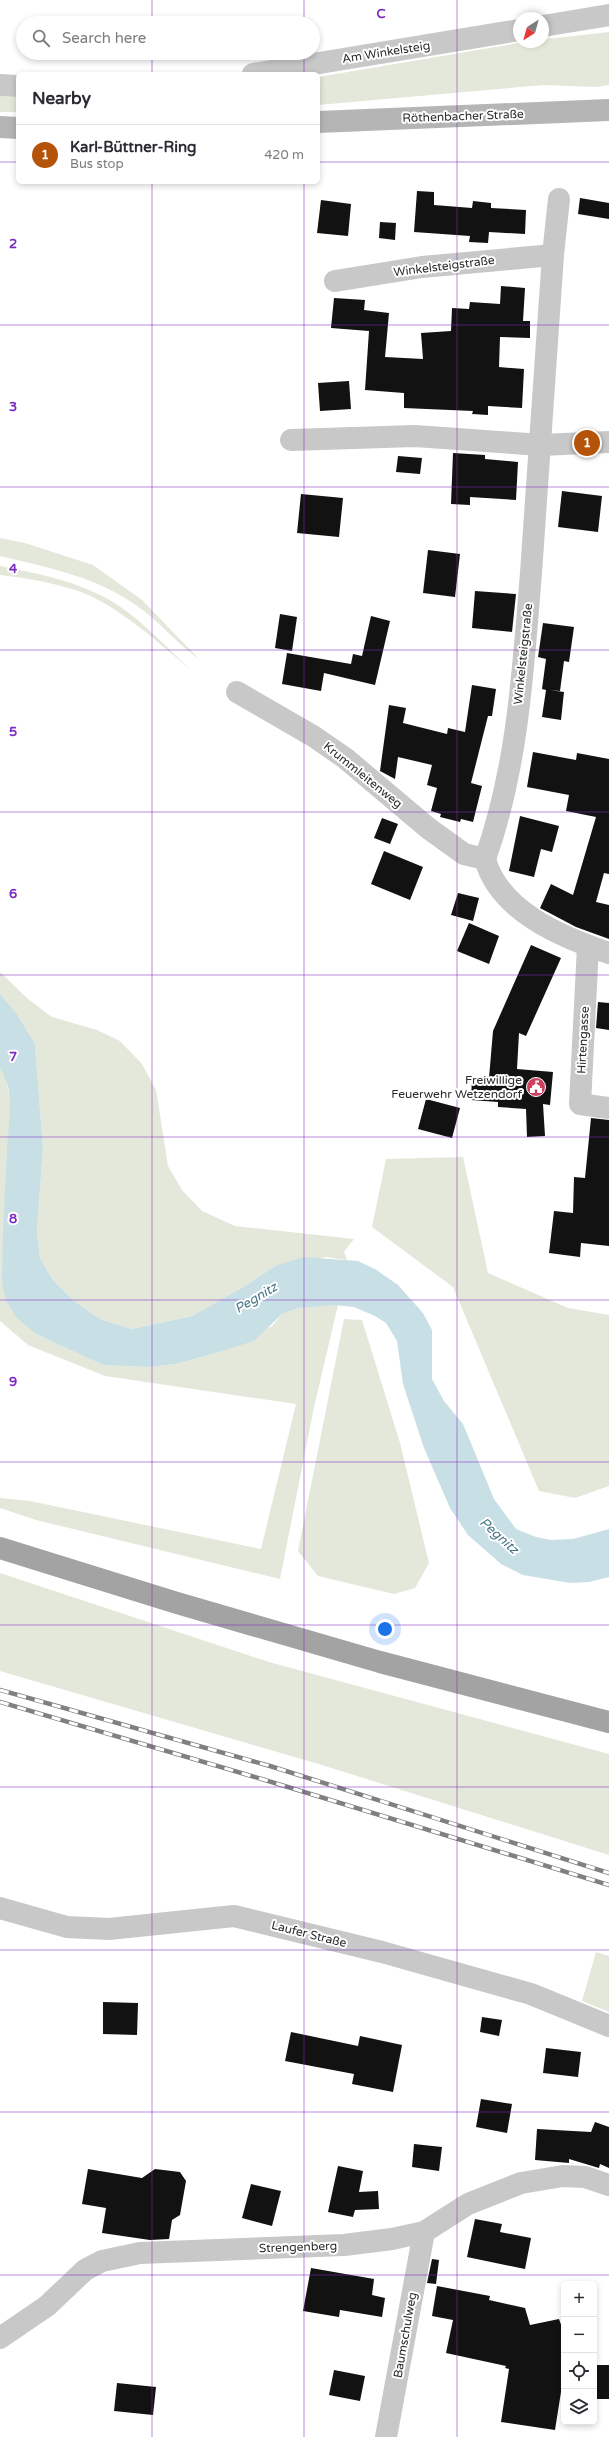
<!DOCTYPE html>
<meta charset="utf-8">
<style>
:root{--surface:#fff;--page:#f2f2f3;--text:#2b2b33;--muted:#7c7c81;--line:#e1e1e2;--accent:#b45309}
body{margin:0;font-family:"Varela Round",sans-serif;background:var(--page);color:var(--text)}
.controls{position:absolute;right:12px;bottom:12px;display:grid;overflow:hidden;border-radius:6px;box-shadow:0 2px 6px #0003}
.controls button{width:36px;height:36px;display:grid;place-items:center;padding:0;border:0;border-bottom:1px solid var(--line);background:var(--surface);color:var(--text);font:20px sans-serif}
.compass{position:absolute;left:513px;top:12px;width:36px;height:36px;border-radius:50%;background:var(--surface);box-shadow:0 2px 6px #0003;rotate:217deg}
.you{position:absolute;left:385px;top:1629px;width:14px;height:14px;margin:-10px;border:3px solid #fff;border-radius:50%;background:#1a73e8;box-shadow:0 0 0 6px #1a73e833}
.badge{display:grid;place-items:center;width:26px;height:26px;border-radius:50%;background:var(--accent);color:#fff;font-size:13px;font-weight:700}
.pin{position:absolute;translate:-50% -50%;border:2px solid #fff;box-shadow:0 1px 4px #0006}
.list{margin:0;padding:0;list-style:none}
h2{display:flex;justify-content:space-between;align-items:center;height:52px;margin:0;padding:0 16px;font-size:17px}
h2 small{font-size:13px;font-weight:400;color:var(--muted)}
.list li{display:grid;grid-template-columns:26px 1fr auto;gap:12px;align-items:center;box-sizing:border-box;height:60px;padding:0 16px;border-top:1px solid var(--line)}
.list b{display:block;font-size:15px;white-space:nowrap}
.list p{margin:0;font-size:13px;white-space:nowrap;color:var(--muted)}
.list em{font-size:13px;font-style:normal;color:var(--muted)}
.icon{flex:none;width:22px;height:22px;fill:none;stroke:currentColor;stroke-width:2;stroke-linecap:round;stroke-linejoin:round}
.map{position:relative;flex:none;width:609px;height:2437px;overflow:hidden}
.search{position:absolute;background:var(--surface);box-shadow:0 2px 6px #0003;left:16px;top:16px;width:304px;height:44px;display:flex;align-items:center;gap:10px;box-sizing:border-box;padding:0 14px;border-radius:22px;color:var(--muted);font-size:15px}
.panel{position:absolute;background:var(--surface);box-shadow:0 2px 6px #0003;left:16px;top:72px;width:304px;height:112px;border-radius:6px}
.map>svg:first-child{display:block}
</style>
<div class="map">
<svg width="609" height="2437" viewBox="0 0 609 2437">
<rect width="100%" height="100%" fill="#fff"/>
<g fill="#e3e8da">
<path d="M 609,32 L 609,85 L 596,87 L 543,85 L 318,105 L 318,77 L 525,42 L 543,42 L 543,39 L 546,39 Z"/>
<path d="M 0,96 L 18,97 L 18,112 L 0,112 Z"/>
<path d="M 0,538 L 25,543 L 93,565 L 142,600 L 199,659 C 179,645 163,626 144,611 C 102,578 51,568 0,556 Z"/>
<path d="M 0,566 C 34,573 69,579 100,595 C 135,612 163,644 191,670 C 160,644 120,607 81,592 C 55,583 27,578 0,575 Z"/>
<path d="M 0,972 L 28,999 L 52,1017 L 97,1030 L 120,1041 L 142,1064 L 156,1090 L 168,1166 L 182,1190 L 202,1211 L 235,1226 L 354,1239 L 344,1252 L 347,1260 L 326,1257 L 275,1266 L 245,1286 L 192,1316 L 132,1329 L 100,1319 L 74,1301 L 53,1280 L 40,1258 L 37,1231 L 43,1148 L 35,1044 L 17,1014 L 0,994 Z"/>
<path d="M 0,1068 L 6,1077 L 11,1107 L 7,1147 L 2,1283 L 36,1334 L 103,1365 L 149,1367 L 176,1364 L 212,1354 L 272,1326 L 282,1314 L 298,1308 L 318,1305 L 338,1305 L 314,1407 L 280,1579 L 36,1520 L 0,1508 L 0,1498 L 30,1501 L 261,1549 L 296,1404 L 105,1376 L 28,1345 L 0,1321 Z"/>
<path d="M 463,1157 L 488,1273 L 568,1308 L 609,1315 L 609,1486 L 575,1498 L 539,1491 L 453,1287 L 372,1227 L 386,1159 Z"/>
<path d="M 344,1319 L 362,1320 L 400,1443 L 429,1563 L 415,1588 L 394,1594 L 318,1576 L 298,1551 Z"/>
<path d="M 0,1573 L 269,1662 L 609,1754 L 609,1855 L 322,1765 L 0,1671 Z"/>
<path d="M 596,1952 L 609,1956 L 609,2012 L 582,2001 Z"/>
</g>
<path fill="#c8dfe6" d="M 0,994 L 17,1014 L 35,1044 L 43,1148 L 37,1231 L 40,1258 L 53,1280 L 74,1301 L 100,1319 L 132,1329 L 192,1316 L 245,1286 L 275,1266 L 304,1257 L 358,1261 L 375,1269 L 398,1285 L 423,1313 L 432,1330 L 432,1379 L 444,1401 L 463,1424 L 494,1499 L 516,1529 L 536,1537 L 551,1540 L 573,1539 L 609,1529 L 609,1577 L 589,1582 L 570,1583 L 523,1575 L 501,1564 L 468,1535 L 450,1508 L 424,1448 L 403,1384 L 397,1341 L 386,1323 L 375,1316 L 354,1307 L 334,1305 L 298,1308 L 282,1314 L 254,1341 L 212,1354 L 176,1364 L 149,1367 L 103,1365 L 36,1334 L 16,1317 L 6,1300 L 2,1283 C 2,1238 5,1193 7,1148 C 8,1120 16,1093 0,1068 Z"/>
<g fill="#121212">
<path d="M 417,191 L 434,192 L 434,205 L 472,208 L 473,201 L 491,203 L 491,208 L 526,210 L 525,234 L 489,232 L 488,243 L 469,242 L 470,236 L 414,232 Z"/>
<path d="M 580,198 L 609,203 L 609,219 L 578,214 Z"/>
<path d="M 321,200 L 351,204 L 348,236 L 317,233 Z"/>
<path d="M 380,222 L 396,223 L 395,240 L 379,238 Z"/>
<path d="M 501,286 L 525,288 L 523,321 L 530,321 L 530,338 L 500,337 L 499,367 L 524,369 L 522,408 L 488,406 L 488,415 L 472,414 L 473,411 L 404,408 L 404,393 L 365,390 L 369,331 L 331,328 L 334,298 L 365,300 L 364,310 L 389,313 L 385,357 L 423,359 L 421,333 L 451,331 L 452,308 L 469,309 L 470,302 L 500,304 Z"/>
<path d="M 349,381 L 351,409 L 320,411 L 318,383 Z"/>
<path d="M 453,453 L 485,455 L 485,459 L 518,462 L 516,500 L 470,497 L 470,505 L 451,504 Z"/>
<path d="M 398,456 L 422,458 L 420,474 L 396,472 Z"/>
<path d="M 562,491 L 602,496 L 598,532 L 558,527 Z"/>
<path d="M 301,494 L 343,498 L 339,537 L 297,533 Z"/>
<path d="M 428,550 L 460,554 L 455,597 L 423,593 Z"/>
<path d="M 475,591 L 516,594 L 512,632 L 472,628 Z"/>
<path d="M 280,614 L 297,617 L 292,651 L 275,648 Z"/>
<path d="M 371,616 L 390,621 L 375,685 L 324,673 L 321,691 L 282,684 L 287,653 L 351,664 L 353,654 L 362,656 Z"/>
<path d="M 543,623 L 574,627 L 569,662 L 564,661 L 560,691 L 550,690 L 564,692 L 561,720 L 542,717 L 546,690 L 542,689 L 546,659 L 538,657 Z"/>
<path d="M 472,685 L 496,689 L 492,716 L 488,716 L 471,783 L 482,786 L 473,822 L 461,819 L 460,822 L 440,817 L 441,814 L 431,811 L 437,788 L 427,785 L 432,765 L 398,757 L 395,779 L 380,771 L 389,705 L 406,708 L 403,723 L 447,734 L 448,728 L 465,732 Z"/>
<path d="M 533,752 L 576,760 L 577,753 L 609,759 L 609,874 L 604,873 L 596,902 L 609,905 L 609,939 L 576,927 L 540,908 L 551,884 L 573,895 L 596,817 L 566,811 L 569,795 L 527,787 Z"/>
<path d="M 520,816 L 559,826 L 552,852 L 541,849 L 534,877 L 509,871 Z"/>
<path d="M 382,818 L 398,824 L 390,844 L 374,838 Z"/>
<path d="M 384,851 L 423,867 L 410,900 L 371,884 Z"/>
<path d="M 458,893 L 479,898 L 473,921 L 451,915 Z"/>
<path d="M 469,923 L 499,936 L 489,964 L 457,951 Z"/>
<path d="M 531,945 L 561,958 L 526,1036 L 519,1033 L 517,1069 L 553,1072 L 550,1105 L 543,1104 L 545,1136 L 527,1137 L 526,1109 L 498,1107 L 498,1102 L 471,1100 L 472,1078 L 489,1078 L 493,1031 Z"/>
<path d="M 598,1002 L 609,1003 L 609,1030 L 596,1028 Z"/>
<path d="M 426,1099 L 460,1108 L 452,1138 L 418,1129 Z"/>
<path d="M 591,1118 L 609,1120 L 609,1246 L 581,1243 L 580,1257 L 549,1253 L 554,1211 L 573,1213 L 574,1177 L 585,1178 Z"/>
<path d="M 103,2002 L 138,2003 L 137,2035 L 103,2034 Z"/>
<path d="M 482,2017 L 502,2020 L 499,2036 L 480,2032 Z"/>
<path d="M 291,2032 L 358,2046 L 360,2036 L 402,2045 L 393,2092 L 352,2084 L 354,2074 L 285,2061 Z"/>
<path d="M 546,2048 L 581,2052 L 578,2077 L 543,2073 Z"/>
<path d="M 481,2099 L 512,2104 L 507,2133 L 476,2127 Z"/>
<path d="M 595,2122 L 609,2127 L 609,2168 L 600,2164 L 599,2168 L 569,2159 L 569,2163 L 535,2160 L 537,2129 L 591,2132 Z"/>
<path d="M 414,2144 L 442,2147 L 439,2171 L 412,2167 Z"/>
<path d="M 338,2166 L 363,2171 L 359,2192 L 378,2191 L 379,2209 L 355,2210 L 353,2217 L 328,2212 Z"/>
<path d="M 88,2169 L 142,2178 L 155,2169 L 180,2172 L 186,2181 L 180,2215 L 172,2220 L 169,2239 L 150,2240 L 102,2233 L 106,2208 L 82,2204 Z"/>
<path d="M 251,2184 L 281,2191 L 272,2226 L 242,2218 Z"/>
<path d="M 475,2219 L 502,2224 L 500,2232 L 531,2238 L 525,2269 L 467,2257 Z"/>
<path d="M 432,2259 L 439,2260 L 436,2284 L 427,2283 Z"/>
<path d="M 311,2268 L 374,2279 L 372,2295 L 385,2298 L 382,2317 L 340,2310 L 339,2317 L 303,2311 Z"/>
<path d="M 437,2286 L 490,2296 L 489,2300 L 525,2308 L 530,2325 L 559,2319 L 564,2333 L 564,2373 L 555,2430 L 501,2422 L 509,2369 L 505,2368 L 506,2366 L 446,2353 L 453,2320 L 432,2316 Z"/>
<rect x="594" y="2365" width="15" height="34"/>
<path d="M 334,2370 L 365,2376 L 360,2401 L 329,2395 Z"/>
<path d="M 117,2383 L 156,2387 L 153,2415 L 114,2411 Z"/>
</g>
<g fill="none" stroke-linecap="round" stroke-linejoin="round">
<g stroke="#c8c8c8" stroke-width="22">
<path d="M 543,26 L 609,15"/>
<path d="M 253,74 L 519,30"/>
<path d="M 0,85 L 18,86"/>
<path d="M 335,281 L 422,267 L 553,255"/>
<path d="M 291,440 L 415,436 L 541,445 L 609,442"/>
<path d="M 237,692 L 313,736 L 345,758 L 428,828 L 464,854 L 485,859"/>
<path d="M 485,859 C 518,767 523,669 531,573 C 539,467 546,361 553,255 L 559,199"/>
<path d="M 485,859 C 499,911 561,937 609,953"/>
<path d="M 588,946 L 580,1104 L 609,1108"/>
<path d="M 0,1908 L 67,1927 L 109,1929 L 234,1916 L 382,1952 L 531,1994 L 609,2026"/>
<path d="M 0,2338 L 47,2306 L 85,2270 L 102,2261 L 140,2253 L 344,2245 L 392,2239 L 424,2232 L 468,2204 L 521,2183 L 563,2176 L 585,2177 L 609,2185"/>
<path d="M 386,2437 L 424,2232"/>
</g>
<g stroke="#b5b5b5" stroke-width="22">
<path d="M 318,122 L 609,110"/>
<path d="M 0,127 L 18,128"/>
</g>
<path stroke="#a3a3a3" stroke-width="22" d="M 0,1548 L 177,1603 L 380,1662 L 609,1722"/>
<defs>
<g id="rail">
<path d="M 0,1690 L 270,1766 L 609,1873"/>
<path d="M 0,1702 L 265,1780 L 609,1885"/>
</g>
</defs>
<use href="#rail" stroke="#808080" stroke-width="4.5"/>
<use href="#rail" stroke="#fff" stroke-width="3" stroke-dasharray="9" stroke-linecap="butt"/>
</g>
<path fill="none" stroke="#7b2cbf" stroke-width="1" stroke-opacity="0.55" d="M 152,0 L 152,23M 304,0 L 304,23M 457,0 L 457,2437M 152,53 L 152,74M 304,53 L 304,74M 0,162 L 18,162M 318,162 L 609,162M 152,182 L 152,2437M 304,182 L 304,2437M 0,325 L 609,325M 0,487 L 609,487M 0,650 L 609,650M 0,812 L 609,812M 0,975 L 609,975M 0,1137 L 609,1137M 0,1300 L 609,1300M 0,1462 L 609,1462M 0,1625 L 609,1625M 0,1787 L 609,1787M 0,1950 L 609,1950M 0,2112 L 609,2112M 0,2275 L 609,2275"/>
<defs>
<symbol id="civic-disc" viewBox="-11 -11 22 22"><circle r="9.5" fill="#d04060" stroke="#fff"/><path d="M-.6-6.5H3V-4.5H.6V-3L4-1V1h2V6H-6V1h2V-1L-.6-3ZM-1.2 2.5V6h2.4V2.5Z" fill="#fff"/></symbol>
</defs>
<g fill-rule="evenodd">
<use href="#civic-disc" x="525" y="1076" width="22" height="22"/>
</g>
<g text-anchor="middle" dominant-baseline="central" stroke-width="4" stroke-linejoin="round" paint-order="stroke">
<g font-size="12" fill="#2b2b2b" stroke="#fff">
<text transform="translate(386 52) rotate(-9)">Am Winkelsteig</text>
<text transform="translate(463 116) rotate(-2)">Röthenbacher Straße</text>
<text transform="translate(444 266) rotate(-7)">Winkelsteigstraße</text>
<text transform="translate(523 654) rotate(-84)">Winkelsteigstraße</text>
<text transform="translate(363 775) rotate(39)">Krummleitenweg</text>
<text transform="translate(583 1040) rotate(-87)">Hirtengasse</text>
<text transform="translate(309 1934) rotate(14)">Laufer Straße</text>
<text transform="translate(298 2247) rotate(-2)">Strengenberg</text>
<text transform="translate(405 2335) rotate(-80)">Baumschulweg</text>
</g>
<g font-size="12" fill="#2b2b2b" stroke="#fff" text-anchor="end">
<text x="522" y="1080">Freiwillige<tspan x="522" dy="14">Feuerwehr Wetzendorf</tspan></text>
</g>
<g font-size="13" font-style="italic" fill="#437483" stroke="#fff">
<text transform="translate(256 1298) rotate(-31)">Pegnitz</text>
<text transform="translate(499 1536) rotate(42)">Pegnitz</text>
</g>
</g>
<g font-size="13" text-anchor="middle" font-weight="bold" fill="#7b2cbf" stroke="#fff" stroke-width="4" stroke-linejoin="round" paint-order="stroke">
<text x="381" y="18">C</text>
<text x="13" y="248">2</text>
<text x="13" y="411">3</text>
<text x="13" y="573">4</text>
<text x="13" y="736">5</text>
<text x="13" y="898">6</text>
<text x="13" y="1061">7</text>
<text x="13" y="1223">8</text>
<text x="13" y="1386">9</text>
</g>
</svg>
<div class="controls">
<button>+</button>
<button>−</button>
<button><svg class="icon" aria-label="locate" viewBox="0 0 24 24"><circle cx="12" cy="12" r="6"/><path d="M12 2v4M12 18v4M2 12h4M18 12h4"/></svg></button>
<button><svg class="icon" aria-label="layers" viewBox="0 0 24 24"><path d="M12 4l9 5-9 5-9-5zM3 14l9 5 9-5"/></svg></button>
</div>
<svg class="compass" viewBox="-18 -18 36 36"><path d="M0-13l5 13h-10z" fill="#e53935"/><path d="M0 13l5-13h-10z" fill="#7c7c81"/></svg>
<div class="you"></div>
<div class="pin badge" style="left:587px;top:443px">1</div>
<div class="search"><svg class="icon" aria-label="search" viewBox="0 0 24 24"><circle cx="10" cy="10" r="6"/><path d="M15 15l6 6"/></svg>Search here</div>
<section class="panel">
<h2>Nearby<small></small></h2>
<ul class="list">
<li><span class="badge">1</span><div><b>Karl-Büttner-Ring</b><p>Bus stop</p></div><em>420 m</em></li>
</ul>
</section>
</div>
